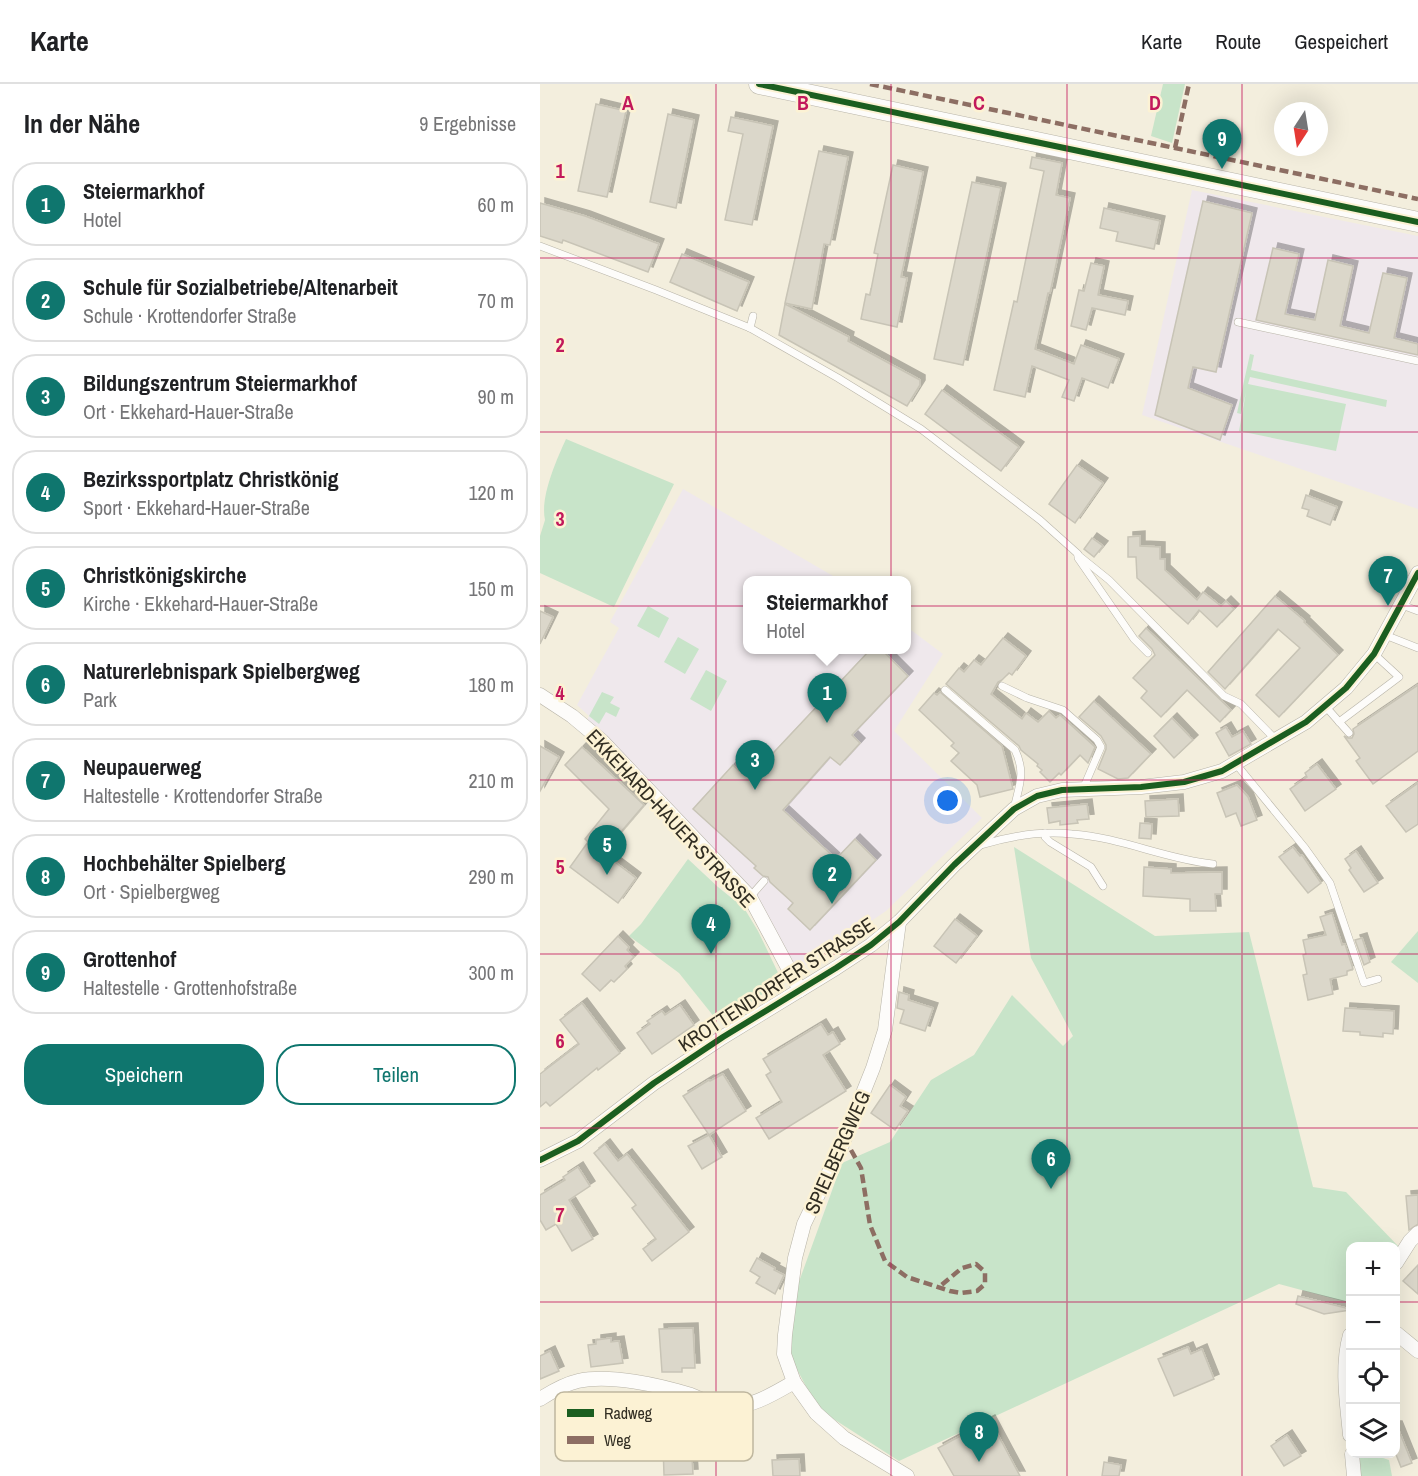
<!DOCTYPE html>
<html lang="de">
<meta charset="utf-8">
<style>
:root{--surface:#fff;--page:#f2f2f2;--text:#202124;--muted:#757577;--line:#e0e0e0;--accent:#0f766e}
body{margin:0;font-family:"Archivo Narrow",sans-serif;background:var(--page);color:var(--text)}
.controls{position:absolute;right:18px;bottom:18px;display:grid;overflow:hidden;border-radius:12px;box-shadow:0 6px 24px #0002}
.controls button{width:54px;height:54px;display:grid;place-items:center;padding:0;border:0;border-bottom:2px solid var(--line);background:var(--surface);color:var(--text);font:30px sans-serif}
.compass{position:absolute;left:734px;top:18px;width:54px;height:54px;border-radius:50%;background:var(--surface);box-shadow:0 6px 24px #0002;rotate:192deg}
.you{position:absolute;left:408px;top:717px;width:21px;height:21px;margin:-15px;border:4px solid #fff;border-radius:50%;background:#1a73e8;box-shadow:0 0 0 9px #1a73e833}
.badge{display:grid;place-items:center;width:39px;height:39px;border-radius:50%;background:var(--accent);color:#fff;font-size:20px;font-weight:700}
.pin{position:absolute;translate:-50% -50px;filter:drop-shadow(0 2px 3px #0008)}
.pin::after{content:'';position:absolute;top:32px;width:21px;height:18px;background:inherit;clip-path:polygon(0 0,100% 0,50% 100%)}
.popup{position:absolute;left:203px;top:492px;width:168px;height:78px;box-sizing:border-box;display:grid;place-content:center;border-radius:12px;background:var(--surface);filter:drop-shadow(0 2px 4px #0005);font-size:20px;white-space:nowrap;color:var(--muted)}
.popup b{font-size:22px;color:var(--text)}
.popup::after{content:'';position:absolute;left:50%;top:100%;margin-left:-12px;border:12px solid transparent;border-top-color:var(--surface)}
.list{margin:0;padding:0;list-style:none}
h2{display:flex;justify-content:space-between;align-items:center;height:78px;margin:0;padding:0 24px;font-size:26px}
h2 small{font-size:20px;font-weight:400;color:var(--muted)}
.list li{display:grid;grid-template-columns:39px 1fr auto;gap:18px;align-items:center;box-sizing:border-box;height:84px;margin:0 12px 12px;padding:0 12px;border:2px solid var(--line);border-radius:24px}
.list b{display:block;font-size:22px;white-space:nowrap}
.list p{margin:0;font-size:20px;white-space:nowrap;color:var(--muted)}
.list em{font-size:20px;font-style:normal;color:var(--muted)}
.actions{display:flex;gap:12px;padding:18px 24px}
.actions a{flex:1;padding:14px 0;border:2px solid var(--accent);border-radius:24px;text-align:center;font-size:21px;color:var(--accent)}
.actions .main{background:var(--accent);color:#fff}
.icon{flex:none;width:33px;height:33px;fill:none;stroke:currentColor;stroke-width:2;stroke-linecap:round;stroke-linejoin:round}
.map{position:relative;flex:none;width:878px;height:1392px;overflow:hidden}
header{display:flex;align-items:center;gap:36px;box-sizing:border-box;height:84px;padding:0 30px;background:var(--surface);border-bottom:2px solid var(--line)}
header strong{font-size:28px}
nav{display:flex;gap:33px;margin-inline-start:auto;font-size:21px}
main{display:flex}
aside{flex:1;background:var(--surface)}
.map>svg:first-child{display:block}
</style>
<header>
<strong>Karte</strong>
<nav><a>Karte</a><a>Route</a><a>Gespeichert</a></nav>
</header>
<main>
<aside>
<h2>In der Nähe<small>9 Ergebnisse</small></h2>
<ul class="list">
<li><span class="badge">1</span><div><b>Steiermarkhof</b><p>Hotel</p></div><em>60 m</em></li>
<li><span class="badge">2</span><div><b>Schule für Sozialbetriebe/Altenarbeit</b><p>Schule · Krottendorfer Straße</p></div><em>70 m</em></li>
<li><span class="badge">3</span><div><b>Bildungszentrum Steiermarkhof</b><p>Ort · Ekkehard-Hauer-Straße</p></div><em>90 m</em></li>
<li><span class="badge">4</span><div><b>Bezirkssportplatz Christkönig</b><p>Sport · Ekkehard-Hauer-Straße</p></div><em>120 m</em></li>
<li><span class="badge">5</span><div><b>Christkönigskirche</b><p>Kirche · Ekkehard-Hauer-Straße</p></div><em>150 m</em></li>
<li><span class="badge">6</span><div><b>Naturerlebnispark Spielbergweg</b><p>Park</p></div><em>180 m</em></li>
<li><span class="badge">7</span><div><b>Neupauerweg</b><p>Haltestelle · Krottendorfer Straße</p></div><em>210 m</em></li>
<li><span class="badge">8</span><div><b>Hochbehälter Spielberg</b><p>Ort · Spielbergweg</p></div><em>290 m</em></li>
<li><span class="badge">9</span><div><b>Grottenhof</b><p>Haltestelle · Grottenhofstraße</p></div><em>300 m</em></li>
</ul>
<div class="actions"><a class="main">Speichern</a><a>Teilen</a></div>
</aside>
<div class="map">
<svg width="878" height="1392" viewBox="0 0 878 1392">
<defs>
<filter id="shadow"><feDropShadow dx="5" dy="-5" stdDeviation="0" flood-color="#0004"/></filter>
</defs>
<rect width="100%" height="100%" fill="#f3eedd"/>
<g fill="#efe8ec">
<path d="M 652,106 L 878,152 L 878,425 L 602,331 Z"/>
<path d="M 143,405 L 300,496 L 208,496 L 208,566 L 366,566 L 367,543 L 403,570 L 354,647 L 442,734 L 346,827 L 255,888 L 210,813 L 44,642 L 49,632 L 37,621 L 79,544 L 70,538 Z"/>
</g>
<g fill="#c8e4c9">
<path d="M 623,0 L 645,0 L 632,59 L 611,52 Z"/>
<path d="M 710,270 L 714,271 L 711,286 L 847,316 L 846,323 L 710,293 L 708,300 L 806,320 L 796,367 L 699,347 L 706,308 L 701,330 L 697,329 Z"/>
<path d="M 26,355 L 134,400 L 74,523 L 0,489 L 0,452 L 5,436 C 0,413 16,377 26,355 Z"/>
<path d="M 108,522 L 129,534 L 119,554 L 97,542 Z"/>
<path d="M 138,553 L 159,565 L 145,590 L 124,578 Z"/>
<path d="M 166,586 L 187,597 L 171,627 L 150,615 Z"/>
<path d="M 62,608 L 74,613 L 70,619 L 80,624 L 76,633 L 66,628 L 59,640 L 49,632 Z"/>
<path d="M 474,763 L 615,852 L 709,848 L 773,1103 L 806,1108 L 859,1163 L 856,1169 L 856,1162 L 810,1162 L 810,1219 L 739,1200 L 359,1377 L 278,1325 L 242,1257 L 244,1239 L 302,1079 L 350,1058 L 391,996 L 434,971 L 472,911 L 523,962 L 533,952 L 491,874 Z"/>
<path d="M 148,775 L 178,803 L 204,824 L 218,847 L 242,897 L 193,930 L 175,934 L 139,889 L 89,852 L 101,840 Z"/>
<path d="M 878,847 L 878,899 L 851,878 Z"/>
<path d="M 813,1370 L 831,1370 L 849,1376 L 852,1392 L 811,1392 Z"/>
</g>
<g fill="#dbd7ca" stroke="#c8c4b6" stroke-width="1.5" filter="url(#shadow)">
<path d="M 56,20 L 86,27 L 67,113 L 38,107 Z"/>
<path d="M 128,30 L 154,36 L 136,124 L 110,118 Z"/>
<path d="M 191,33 L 233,42 L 212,141 L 185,136 L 203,50 L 188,47 Z"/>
<path d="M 279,67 L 308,73 L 290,161 L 284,160 L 272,225 L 245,219 Z"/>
<path d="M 492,73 L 522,79 L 516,111 L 530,114 L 510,209 L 508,209 L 495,265 L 534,280 L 541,261 L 579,275 L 568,304 L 542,294 L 534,317 L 522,313 L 529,296 L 492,282 L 485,313 L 454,306 L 474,217 L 477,218 L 504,87 L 490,84 Z"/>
<path d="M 353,81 L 383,88 L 361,193 L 367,194 L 357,243 L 321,235 L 326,210 L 330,211 L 338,170 L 334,169 Z"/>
<path d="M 432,98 L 461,104 L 423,281 L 394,275 Z"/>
<path d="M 663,117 L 712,129 L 676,288 L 653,283 L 648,304 L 692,321 L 680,356 L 615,331 Z"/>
<path d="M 0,119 L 45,132 L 119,160 L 108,188 L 23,156 L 22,159 L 0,152 Z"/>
<path d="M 564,124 L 620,137 L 614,165 L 576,157 L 578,148 L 560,144 Z"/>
<path d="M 733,164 L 759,170 L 745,230 L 775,236 L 788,176 L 813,182 L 800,242 L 829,249 L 843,189 L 867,194 L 854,254 L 878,260 L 878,271 L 716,236 Z"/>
<path d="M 142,170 L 209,198 L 197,227 L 130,198 Z"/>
<path d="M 551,179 L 564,182 L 558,211 L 588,217 L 585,231 L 552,224 L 546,246 L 531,242 L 539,206 L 544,207 Z"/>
<path d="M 245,220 L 309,253 L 308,257 L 380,296 L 380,301 L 367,322 L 239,251 Z"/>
<path d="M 402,306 L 479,363 L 461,387 L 385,330 Z"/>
<path d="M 537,381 L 563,399 L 535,439 L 509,420 Z"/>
<path d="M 766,411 L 797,423 L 790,441 L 767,432 L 769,426 L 762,424 Z"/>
<path d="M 600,452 L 600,462 L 620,463 L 620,475 L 625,475 L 625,486 L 657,516 L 663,508 L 681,522 L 686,517 L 694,525 L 677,543 L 659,526 L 648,540 L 597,494 L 596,473 L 588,473 L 588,453 Z"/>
<path d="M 552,454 L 563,462 L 554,473 L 544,465 Z"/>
<path d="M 735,512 L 765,537 L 764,538 L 798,571 L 739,633 L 716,611 L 760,564 L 738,545 L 685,605 L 668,588 Z"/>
<path d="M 0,527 L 13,533 L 0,560 Z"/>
<path d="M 606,544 L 691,626 L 680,638 L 647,606 L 621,633 L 601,614 L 607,607 L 593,594 L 615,571 L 612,565 L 599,552 Z"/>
<path d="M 463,554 L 486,572 L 472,591 L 469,589 L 462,596 L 458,598 L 451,610 L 482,635 L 486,629 L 498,638 L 509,627 L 516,634 L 520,631 L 555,663 L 548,679 L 540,671 L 521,691 L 519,689 L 510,698 L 500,688 L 502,686 L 497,682 L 498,680 L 481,666 L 479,662 L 406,600 L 419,584 L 424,588 L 434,576 L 441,581 Z"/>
<path d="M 330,566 L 342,566 L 368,592 L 312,651 L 320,659 L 300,681 L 290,673 L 243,726 L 296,775 L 315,755 L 336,776 L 270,846 L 248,825 L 253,819 L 230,798 L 228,793 L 223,792 L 214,784 L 216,782 L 153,725 L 193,681 L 199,687 L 210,674 L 220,683 Z"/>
<path d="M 878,601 L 878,667 L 833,700 L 816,677 L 820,674 L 804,652 L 808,654 L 812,654 L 814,650 L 813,645 Z"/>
<path d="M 400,608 L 462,662 L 473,705 L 440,713 L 437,701 L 411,677 L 419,669 L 411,662 L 414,659 L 379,626 L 394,609 L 397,611 Z"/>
<path d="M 554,617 L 611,670 L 588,694 L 578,695 L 558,685 L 566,665 L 566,661 L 561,652 L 539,633 Z"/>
<path d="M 632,634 L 653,656 L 634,674 L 614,652 Z"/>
<path d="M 686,643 L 692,653 L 703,647 L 711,660 L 689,672 L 676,649 Z"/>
<path d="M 0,662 L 19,673 L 0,707 Z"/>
<path d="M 42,663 L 104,721 L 63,769 L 96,794 L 78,819 L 30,783 L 48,758 L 45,755 L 69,725 L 25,681 Z"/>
<path d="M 777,680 L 796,705 L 765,727 L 750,705 L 767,693 L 765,689 Z"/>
<path d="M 878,699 L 878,740 L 866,748 L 846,722 Z"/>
<path d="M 697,701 L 708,713 L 717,736 L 701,742 L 696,729 L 686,733 L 677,709 Z"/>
<path d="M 638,715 L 639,732 L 606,733 L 605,717 Z"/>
<path d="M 547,720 L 549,735 L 537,736 L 538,739 L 520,741 L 520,737 L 509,739 L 507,724 Z"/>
<path d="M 600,739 L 612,740 L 611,755 L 599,754 Z"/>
<path d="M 753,763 L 760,772 L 762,771 L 781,799 L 768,809 L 739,773 Z"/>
<path d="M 816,767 L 838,799 L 824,808 L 809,786 L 811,784 L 805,775 Z"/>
<path d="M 604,783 L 631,785 L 631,789 L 682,788 L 682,810 L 675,810 L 676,827 L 650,827 L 650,815 L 603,812 Z"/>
<path d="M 792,829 L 802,861 L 805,860 L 813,885 L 807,887 L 807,891 L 790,895 L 793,910 L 768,916 L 763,891 L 767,890 L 763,871 L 766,870 L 763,856 L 786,851 L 780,833 Z"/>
<path d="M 415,835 L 437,852 L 416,879 L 394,862 Z"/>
<path d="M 78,852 L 89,863 L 87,866 L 94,873 L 85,882 L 87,885 L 74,898 L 71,896 L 60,907 L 42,890 Z"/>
<path d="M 822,854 L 830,878 L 824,881 L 815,856 Z"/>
<path d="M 359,908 L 369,911 L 368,916 L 393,924 L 385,947 L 360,939 L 364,926 L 357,924 Z"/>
<path d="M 42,919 L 80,969 L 58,986 L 57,984 L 10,1022 L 6,1018 L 0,1023 L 0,990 L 39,960 L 20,936 Z"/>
<path d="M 140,921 L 154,941 L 112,970 L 97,949 L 110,940 L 107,937 L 122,927 L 125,931 Z"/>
<path d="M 805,924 L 854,927 L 853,950 L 843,949 L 843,953 L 820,951 L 820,948 L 803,947 Z"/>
<path d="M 281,940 L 288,951 L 293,948 L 300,960 L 283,971 L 306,1007 L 229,1055 L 216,1034 L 242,1018 L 226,991 L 231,988 L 223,975 Z"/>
<path d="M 183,990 L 206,1027 L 169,1051 L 143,1012 L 169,996 L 170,997 Z"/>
<path d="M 350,1001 L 366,1013 L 360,1022 L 368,1027 L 355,1046 L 331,1029 Z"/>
<path d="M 169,1051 L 182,1073 L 162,1085 L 148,1062 Z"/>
<path d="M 65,1060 L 78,1077 L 87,1070 L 149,1148 L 112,1177 L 103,1165 L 116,1155 L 92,1124 L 96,1121 L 54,1069 Z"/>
<path d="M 38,1083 L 50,1102 L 29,1116 L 53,1155 L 32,1167 L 16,1140 L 6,1146 L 0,1136 L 0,1111 L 25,1096 L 23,1093 Z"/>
<path d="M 878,1111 L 878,1140 L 869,1146 L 866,1112 Z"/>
<path d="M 217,1174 L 235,1184 L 234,1186 L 244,1191 L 235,1210 L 216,1199 L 220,1193 L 210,1187 Z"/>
<path d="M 878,1181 L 878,1210 L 863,1197 Z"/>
<path d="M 758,1212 L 810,1225 L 810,1226 L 784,1230 L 756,1220 Z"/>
<path d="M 153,1244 L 155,1284 L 142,1284 L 142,1288 L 122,1288 L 119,1245 Z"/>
<path d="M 71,1254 L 71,1258 L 79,1257 L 83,1279 L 51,1283 L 48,1261 L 56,1260 L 56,1256 Z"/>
<path d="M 648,1263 L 651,1270 L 662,1265 L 674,1295 L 634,1312 L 618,1275 Z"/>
<path d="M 10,1267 L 19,1287 L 0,1295 L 0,1272 Z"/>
<path d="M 450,1336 L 480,1392 L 414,1392 L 398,1364 Z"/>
<path d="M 855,1342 L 857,1342 L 872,1379 L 861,1383 L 855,1368 Z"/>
<path d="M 747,1351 L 761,1372 L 744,1382 L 731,1362 Z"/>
<path d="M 172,1353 L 173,1374 L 152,1375 L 153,1390 L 124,1391 L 123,1362 L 135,1362 L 135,1354 Z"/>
<path d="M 259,1375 L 260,1392 L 233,1392 L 232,1376 Z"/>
<path d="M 564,1378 L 581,1381 L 579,1392 L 562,1392 Z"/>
</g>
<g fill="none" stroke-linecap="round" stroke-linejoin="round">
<defs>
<g id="lane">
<path d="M 0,162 L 116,206 L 210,244 L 298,294 L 381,345 L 500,436 L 538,470 L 538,474 L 594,555 L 608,569"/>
<path d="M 698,238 L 878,277"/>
<path d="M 210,244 L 213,232"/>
<path d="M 538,471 L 569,496 L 684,612 L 701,620 L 737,657"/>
<path d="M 862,521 L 878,527"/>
<path d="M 845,551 L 878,564"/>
<path d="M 462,602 L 487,614 L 523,626 L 557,656 L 561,663 L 543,705"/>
<path d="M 405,606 L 475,666 C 486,689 479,701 474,725"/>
<path d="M 786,623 L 809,649"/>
<path d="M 799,638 L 859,593 L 834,570"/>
<path d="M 696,680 L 765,764 L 790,799 L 824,899 L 838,895"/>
<path d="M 505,749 L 505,753 L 510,758 L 551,783 L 563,802"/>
<path d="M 441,761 C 470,752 502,747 532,750 C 580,753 625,775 673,780"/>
<path d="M 210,813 L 224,797"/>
</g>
<g id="street">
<path d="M 0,611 L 32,632 L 62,657 L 210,813 L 260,906"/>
<path d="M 359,838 L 345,946 L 333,984 L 303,1059 L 264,1140 L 255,1174 L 245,1251 L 244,1270 L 254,1298 L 276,1329 L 304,1354 L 367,1392"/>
<path d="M 0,1076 L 38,1057 L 114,999 L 183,953 L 296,884 L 331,861 L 359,838 L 414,781 L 474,725 L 497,712 L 522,706 L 601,703 L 644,698 L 682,687 L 766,638 L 806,604 L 834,570 L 878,489"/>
<path d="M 856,1179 L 870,1157 L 878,1149"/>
<path d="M 856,1249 L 878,1267"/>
<path d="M 810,1251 C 801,1283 807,1318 810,1351"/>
<path d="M 0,1315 C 11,1308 25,1300 38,1297 C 70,1290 119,1301 151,1311 C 162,1315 174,1322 186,1323 C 209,1325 235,1309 254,1298"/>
<path d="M 812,1370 L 814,1392"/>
</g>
<path id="secondary" d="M 219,0 L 878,138"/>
</defs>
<use href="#lane" stroke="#b8b4a8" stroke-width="8"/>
<use href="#street" stroke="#b8b4a8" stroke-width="15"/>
<use href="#secondary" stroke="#b8b4a8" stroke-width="21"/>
<use href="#lane" stroke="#fdfcfa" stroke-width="7"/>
<use href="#street" stroke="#fdfcfa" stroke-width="14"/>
<use href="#secondary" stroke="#fdfcfa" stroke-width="20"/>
<g stroke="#8d6e63" stroke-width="4.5" stroke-dasharray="9 4.5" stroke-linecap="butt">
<path d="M 330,0 L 878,115"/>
<path d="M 635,64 L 649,0"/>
<path d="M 311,1066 L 321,1084 L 330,1141 L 345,1177 L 367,1193 L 410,1207 L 421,1209 L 437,1207 L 445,1200 L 445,1188 L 436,1180 L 422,1184 L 399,1203"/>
</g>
<defs>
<g id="cycleway">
<path d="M 219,0 L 878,138"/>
<path d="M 0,1076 L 38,1057 L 114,999 L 183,953 L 296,884 L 331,861 L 359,838 L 414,781 L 474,725 L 497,712 L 522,706 L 601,703 L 644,698 L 682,687 L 766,638 L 806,604 L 834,570 L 878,489"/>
</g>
</defs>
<use href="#cycleway" stroke="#fcf2d4" stroke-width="10"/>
<use href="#cycleway" stroke="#1b5e20" stroke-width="6"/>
</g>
<path fill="none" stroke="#c2185b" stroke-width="1.5" stroke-opacity="0.55" d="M 176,0 L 176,1392M 351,0 L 351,1392M 527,0 L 527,1392M 702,0 L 702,1392M 0,174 L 878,174M 0,348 L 878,348M 0,522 L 878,522M 0,696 L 878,696M 0,870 L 878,870M 0,1044 L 878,1044M 0,1218 L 810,1218M 856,1218 L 878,1218"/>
<g text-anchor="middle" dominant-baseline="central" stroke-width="5" stroke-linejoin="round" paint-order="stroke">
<g font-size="20" fill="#312d22" stroke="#fcf2d4">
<text transform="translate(131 734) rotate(47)">EKKEHARD-HAUER-STRASSE</text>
<text transform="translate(236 900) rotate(-33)">KROTTENDORFER STRASSE</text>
<text transform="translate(297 1068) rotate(-66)">SPIELBERGWEG</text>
</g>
</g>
<rect x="15" y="1308" width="198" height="69" rx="9" fill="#fcf2d4" stroke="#bfb79f" stroke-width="1.5"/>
<rect x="27" y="1325" width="27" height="8" fill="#1b5e20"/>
<rect x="27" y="1352" width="27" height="8" fill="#8d6e63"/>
<g font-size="16" fill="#312d22">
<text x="64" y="1335">Radweg</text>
<text x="64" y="1362">Weg</text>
</g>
<g font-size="20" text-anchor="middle" font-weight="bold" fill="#c2185b" stroke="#fcf2d4" stroke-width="5" stroke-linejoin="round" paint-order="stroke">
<text x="88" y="26">A</text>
<text x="263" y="26">B</text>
<text x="439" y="26">C</text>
<text x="615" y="26">D</text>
<text x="20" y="94">1</text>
<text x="20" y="268">2</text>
<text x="20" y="442">3</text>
<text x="20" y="616">4</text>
<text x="20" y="790">5</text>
<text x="20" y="964">6</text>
<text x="20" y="1138">7</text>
</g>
</svg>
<div class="controls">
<button>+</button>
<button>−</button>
<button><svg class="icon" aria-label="locate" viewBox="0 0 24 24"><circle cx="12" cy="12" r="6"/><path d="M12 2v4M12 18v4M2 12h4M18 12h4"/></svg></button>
<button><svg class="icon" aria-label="layers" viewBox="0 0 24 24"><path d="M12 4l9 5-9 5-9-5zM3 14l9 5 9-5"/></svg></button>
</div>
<svg class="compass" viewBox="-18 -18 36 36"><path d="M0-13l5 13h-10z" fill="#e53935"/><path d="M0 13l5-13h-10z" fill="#757577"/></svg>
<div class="you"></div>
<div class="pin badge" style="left:287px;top:639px">1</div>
<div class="popup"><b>Steiermarkhof</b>Hotel</div>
<div class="pin badge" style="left:292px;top:820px">2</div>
<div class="pin badge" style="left:215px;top:706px">3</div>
<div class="pin badge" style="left:171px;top:870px">4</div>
<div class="pin badge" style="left:67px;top:791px">5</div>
<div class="pin badge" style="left:511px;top:1105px">6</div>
<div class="pin badge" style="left:848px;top:522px">7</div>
<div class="pin badge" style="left:439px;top:1378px">8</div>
<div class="pin badge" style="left:682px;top:85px">9</div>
</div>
</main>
